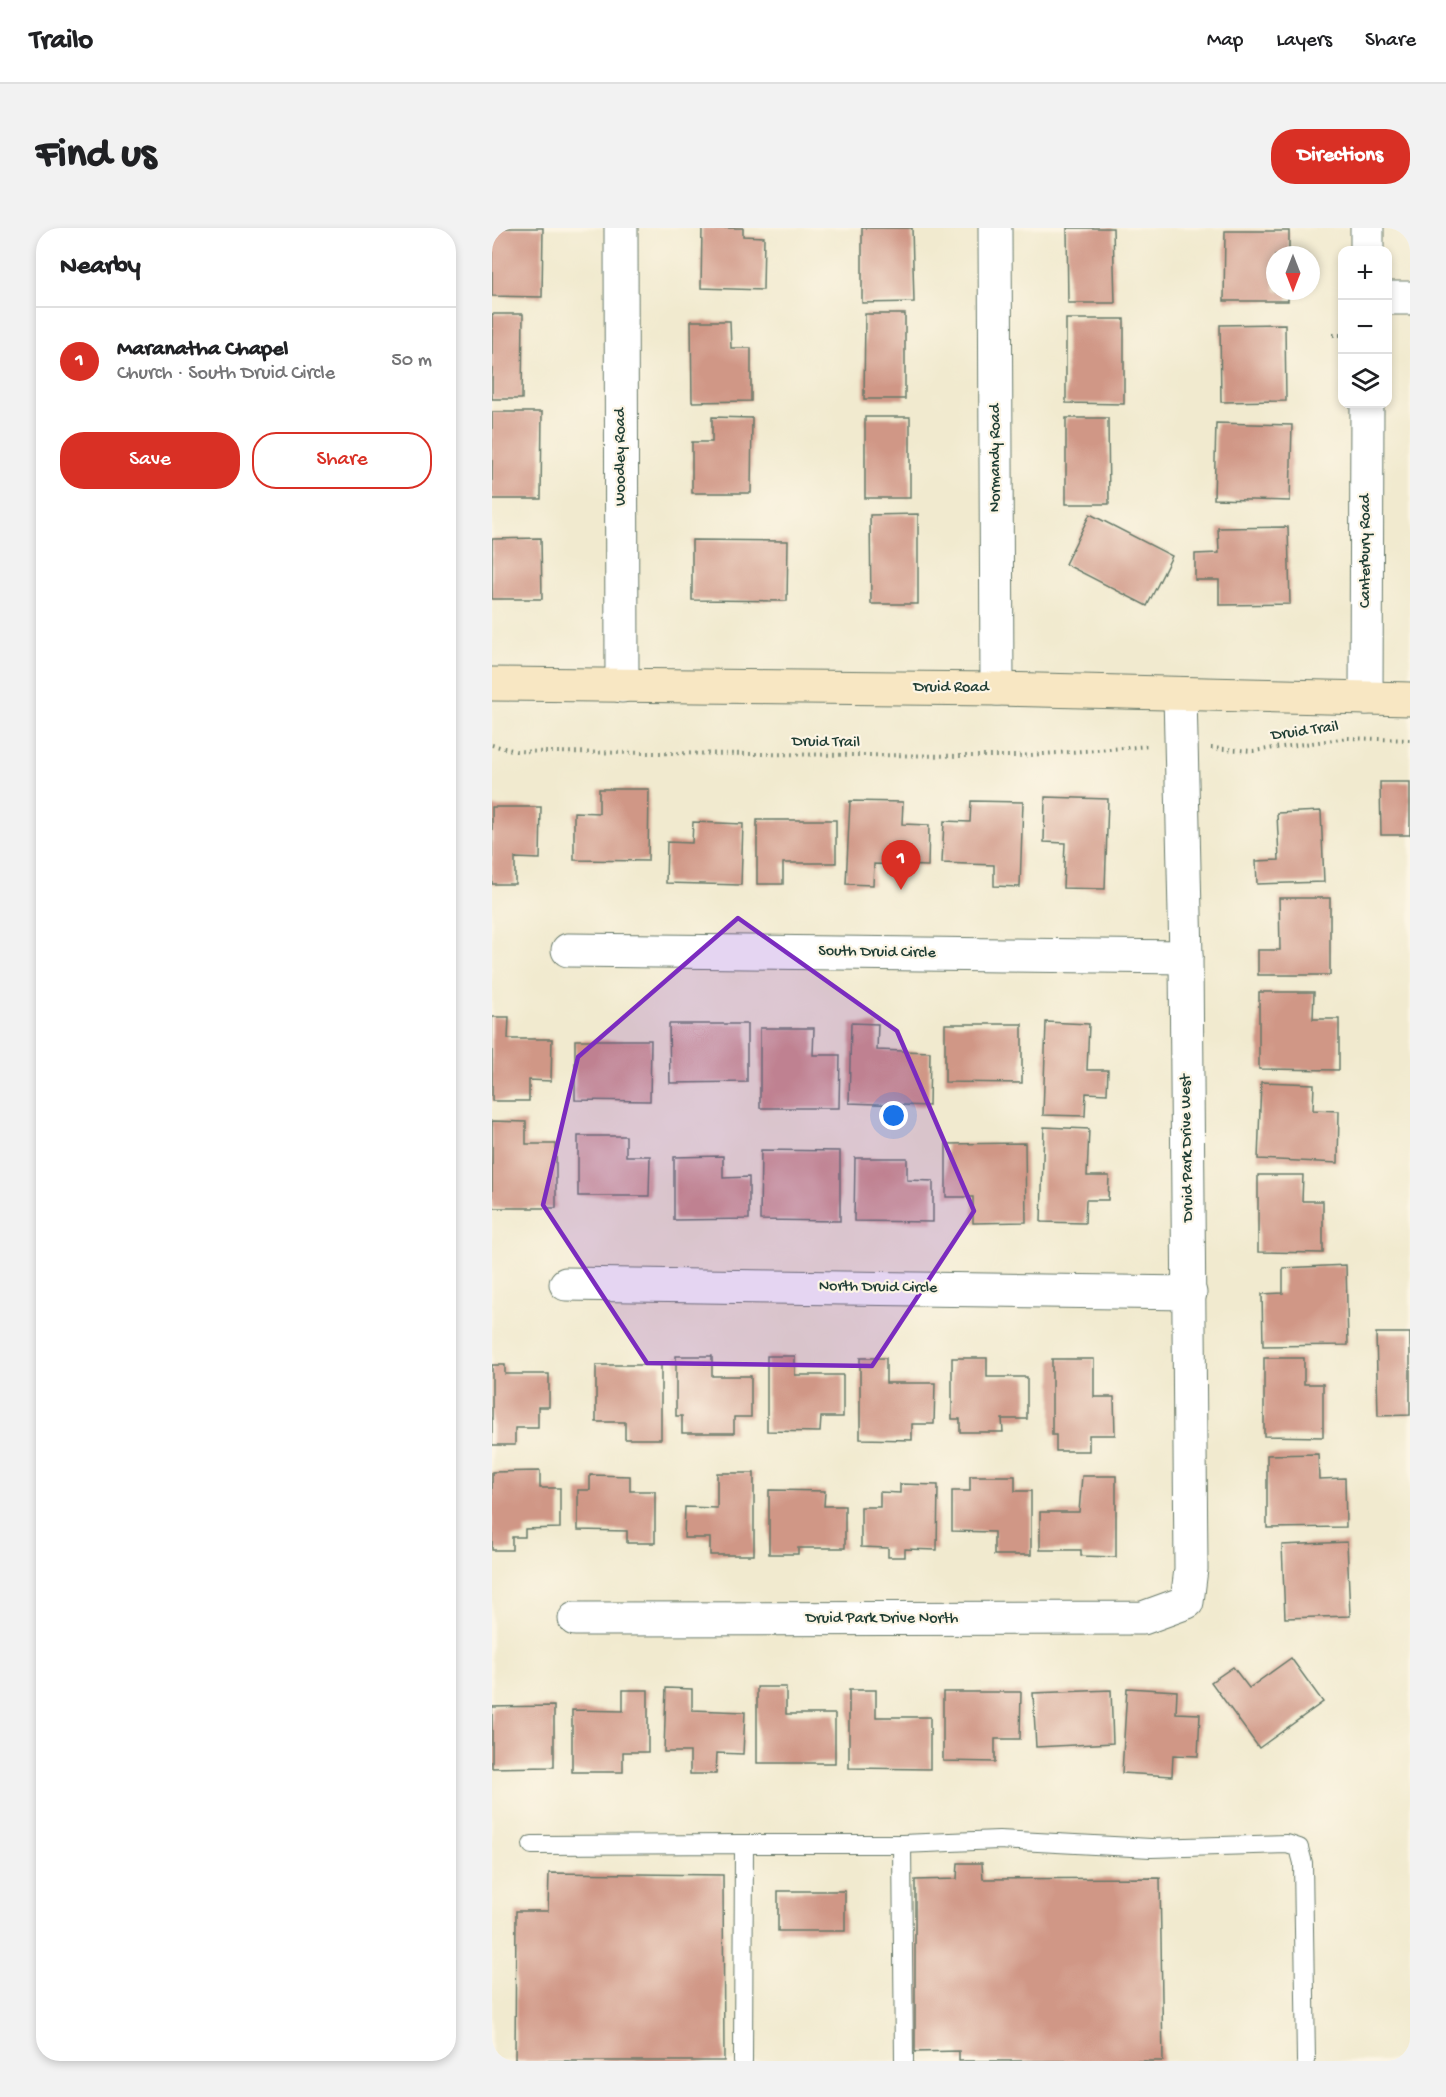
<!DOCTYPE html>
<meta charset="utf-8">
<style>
:root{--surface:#fff;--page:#f2f2f2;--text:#202124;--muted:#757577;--line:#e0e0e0;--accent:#d93025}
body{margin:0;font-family:"Gochi Hand",sans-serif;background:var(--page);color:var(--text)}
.controls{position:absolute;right:18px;top:18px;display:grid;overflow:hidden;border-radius:12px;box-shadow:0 3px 9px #0003}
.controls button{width:54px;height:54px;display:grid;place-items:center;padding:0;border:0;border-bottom:2px solid var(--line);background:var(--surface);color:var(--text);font:30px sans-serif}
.compass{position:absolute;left:774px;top:18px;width:54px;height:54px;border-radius:50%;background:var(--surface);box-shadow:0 3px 9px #0003;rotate:180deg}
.you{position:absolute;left:402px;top:888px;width:21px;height:21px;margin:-15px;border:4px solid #fff;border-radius:50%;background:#1a73e8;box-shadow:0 0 0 9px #1a73e833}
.badge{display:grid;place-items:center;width:39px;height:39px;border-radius:50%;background:var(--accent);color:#fff;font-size:20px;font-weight:700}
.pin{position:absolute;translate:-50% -50px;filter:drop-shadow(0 2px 3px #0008)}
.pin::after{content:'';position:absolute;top:32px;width:21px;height:18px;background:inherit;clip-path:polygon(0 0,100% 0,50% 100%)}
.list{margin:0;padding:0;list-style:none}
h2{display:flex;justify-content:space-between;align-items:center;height:78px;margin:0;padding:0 24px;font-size:26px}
h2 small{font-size:20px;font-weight:400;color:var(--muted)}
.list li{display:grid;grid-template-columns:39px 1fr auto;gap:18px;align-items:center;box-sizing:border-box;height:108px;padding:0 24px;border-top:2px solid var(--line)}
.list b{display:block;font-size:22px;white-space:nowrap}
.list p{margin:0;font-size:20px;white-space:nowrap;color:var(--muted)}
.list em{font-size:20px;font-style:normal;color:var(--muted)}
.actions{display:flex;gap:12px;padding:18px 24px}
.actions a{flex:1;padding:14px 0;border:2px solid var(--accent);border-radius:24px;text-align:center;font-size:21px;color:var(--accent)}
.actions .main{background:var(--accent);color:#fff}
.icon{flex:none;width:33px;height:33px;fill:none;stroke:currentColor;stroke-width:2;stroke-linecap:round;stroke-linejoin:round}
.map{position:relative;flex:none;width:918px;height:1833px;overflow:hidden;border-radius:24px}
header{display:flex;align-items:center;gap:36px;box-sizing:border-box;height:84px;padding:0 30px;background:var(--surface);border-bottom:2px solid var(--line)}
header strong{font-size:28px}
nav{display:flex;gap:33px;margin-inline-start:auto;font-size:21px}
.intro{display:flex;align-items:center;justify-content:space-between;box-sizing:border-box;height:144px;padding:0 36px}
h1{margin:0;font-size:42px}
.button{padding:15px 27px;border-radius:24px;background:var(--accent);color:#fff;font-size:21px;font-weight:700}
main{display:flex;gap:36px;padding:0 36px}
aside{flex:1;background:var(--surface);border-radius:24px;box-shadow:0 3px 9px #0003}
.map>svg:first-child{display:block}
</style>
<header>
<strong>Trailo</strong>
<nav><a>Map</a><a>Layers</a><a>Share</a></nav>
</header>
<div class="intro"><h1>Find us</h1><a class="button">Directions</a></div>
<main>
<aside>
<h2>Nearby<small></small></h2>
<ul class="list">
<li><span class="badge">1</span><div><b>Maranatha Chapel</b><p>Church · South Druid Circle</p></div><em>50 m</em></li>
</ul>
<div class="actions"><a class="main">Save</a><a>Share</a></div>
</aside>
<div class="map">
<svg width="918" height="1833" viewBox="0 0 918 1833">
<rect width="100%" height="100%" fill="#fcf5e5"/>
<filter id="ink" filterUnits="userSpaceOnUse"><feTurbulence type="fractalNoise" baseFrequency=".0167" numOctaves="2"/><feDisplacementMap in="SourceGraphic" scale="12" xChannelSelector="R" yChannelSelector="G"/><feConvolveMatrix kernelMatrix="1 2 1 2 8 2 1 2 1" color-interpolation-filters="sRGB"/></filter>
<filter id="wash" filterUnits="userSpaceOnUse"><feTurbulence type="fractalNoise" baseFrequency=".008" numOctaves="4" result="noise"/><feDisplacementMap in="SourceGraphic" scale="24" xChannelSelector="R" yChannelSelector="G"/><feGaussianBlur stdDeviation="1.35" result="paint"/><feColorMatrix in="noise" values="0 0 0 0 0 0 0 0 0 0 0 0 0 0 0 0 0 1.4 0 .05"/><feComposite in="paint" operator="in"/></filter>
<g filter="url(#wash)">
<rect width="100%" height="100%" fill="#f1eacf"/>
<g id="blocks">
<g fill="#d09786">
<path d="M 0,0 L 51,0 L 50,69 L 0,68 Z"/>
<path d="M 210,0 L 251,0 L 251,8 L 272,9 L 271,62 L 209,60 Z"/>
<path d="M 370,0 L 420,0 L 422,74 L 370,75 Z"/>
<path d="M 575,0 L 621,0 L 623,75 L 576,75 Z"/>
<path d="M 733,3 L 797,3 L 797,27 L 783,27 L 783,63 L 796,63 L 796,73 L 732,73 Z"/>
<path d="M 0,86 L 31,86 L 30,171 L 0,171 Z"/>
<path d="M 373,86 L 413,86 L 413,171 L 372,171 Z"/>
<path d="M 574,91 L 632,91 L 632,176 L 574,175 Z"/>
<path d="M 199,93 L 238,93 L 239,120 L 259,120 L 259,173 L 200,174 Z"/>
<path d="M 793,96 L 794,173 L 729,174 L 728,97 Z"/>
<path d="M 0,184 L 50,184 L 49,271 L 0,271 Z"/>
<path d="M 220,189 L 260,190 L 259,265 L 200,265 L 200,214 L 220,214 Z"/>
<rect x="373" y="189" width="45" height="81"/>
<path d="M 574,190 L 616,190 L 617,276 L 574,276 Z"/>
<path d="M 724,195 L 800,197 L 798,273 L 722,271 Z"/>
<path d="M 426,286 L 426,376 L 379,376 L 378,287 Z"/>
<path d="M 598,286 L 680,328 L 655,378 L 573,336 Z"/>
<path d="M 796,299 L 798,376 L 727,377 L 727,352 L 703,352 L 703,326 L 727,325 L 726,300 Z"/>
<path d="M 49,310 L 50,371 L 0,371 L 0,311 Z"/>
<path d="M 200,312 L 296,313 L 295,373 L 200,372 Z"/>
<path d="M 888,554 L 918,554 L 918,607 L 889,607 Z"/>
<path d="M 107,561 L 157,561 L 156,633 L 82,632 L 82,584 L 107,585 Z"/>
<path d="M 553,569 L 616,571 L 613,661 L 571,660 L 573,615 L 552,614 Z"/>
<path d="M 358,573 L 411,574 L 410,596 L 437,597 L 436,638 L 382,636 L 381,657 L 354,656 Z"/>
<path d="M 479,573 L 531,574 L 528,659 L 502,658 L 502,637 L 450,635 L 452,593 L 478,594 Z"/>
<path d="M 0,579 L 49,579 L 48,631 L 23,630 L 23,656 L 0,656 Z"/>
<path d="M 829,583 L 832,654 L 765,656 L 764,633 L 787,632 L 785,585 Z"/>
<path d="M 265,592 L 344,592 L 344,635 L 291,635 L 291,656 L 265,656 Z"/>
<path d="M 201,594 L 251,596 L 249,657 L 174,655 L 175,614 L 200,615 Z"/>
<path d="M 787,670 L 838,670 L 838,747 L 766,747 L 766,722 L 788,722 Z"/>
<path d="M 767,764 L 822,764 L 821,791 L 847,791 L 847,842 L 767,841 Z"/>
<path d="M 0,789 L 17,789 L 16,811 L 60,811 L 59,853 L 37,852 L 37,873 L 0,873 Z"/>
<path d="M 554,794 L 597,796 L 595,842 L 616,842 L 615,866 L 594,865 L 593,888 L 551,887 Z"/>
<path d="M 359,795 L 386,796 L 385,822 L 438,824 L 437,878 L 357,875 Z"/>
<path d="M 177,796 L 255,796 L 255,854 L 178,855 Z"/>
<path d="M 453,796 L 530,796 L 530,855 L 453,854 Z"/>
<path d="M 268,800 L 322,800 L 321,827 L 348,827 L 347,880 L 268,880 Z"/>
<path d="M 83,812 L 159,812 L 158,873 L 83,872 Z"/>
<path d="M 769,854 L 822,856 L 821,882 L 847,883 L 846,935 L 766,931 Z"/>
<path d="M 0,893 L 34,894 L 34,916 L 64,916 L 64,980 L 0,980 Z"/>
<path d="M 552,899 L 597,901 L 595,948 L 617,948 L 616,972 L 594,972 L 593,995 L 549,994 Z"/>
<path d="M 86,908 L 134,908 L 134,928 L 158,928 L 157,968 L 86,968 Z"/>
<path d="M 533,915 L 534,994 L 481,995 L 481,969 L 454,969 L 454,916 Z"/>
<path d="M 269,922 L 348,923 L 348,993 L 268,992 Z"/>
<path d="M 231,928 L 231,950 L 257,949 L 257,991 L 182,992 L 182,929 Z"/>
<path d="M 363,930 L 415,930 L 415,952 L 441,953 L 441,994 L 362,993 Z"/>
<path d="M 766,947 L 811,947 L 810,973 L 831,973 L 831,1025 L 766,1024 Z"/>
<path d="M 854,1037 L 856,1117 L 771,1118 L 770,1066 L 791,1065 L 791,1040 Z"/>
<path d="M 884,1105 L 918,1105 L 918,1187 L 886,1188 Z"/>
<path d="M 184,1128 L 220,1128 L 220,1148 L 259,1148 L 259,1189 L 242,1189 L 242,1205 L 190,1205 L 190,1188 L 184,1188 Z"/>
<path d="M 275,1128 L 303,1128 L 303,1147 L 351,1147 L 351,1189 L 329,1189 L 328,1204 L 275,1203 Z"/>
<path d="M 368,1130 L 394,1130 L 394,1155 L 443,1155 L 442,1196 L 420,1196 L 420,1212 L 368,1211 Z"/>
<path d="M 460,1130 L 495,1130 L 495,1149 L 535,1149 L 535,1191 L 510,1191 L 511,1204 L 468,1204 L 468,1191 L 460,1191 Z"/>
<path d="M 772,1130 L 812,1130 L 812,1156 L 831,1156 L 831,1209 L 772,1208 Z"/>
<path d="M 560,1131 L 602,1131 L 602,1169 L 622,1169 L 623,1207 L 597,1207 L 597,1223 L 564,1223 L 564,1207 L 560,1207 Z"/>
<path d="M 0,1137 L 13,1137 L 13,1146 L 57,1146 L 57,1179 L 46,1179 L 46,1200 L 23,1200 L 23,1217 L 0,1217 Z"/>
<path d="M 104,1137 L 169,1137 L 169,1211 L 133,1211 L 133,1194 L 104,1194 Z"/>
<path d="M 826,1226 L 827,1251 L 853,1250 L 854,1299 L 775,1300 L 775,1227 Z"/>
<path d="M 48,1243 L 48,1260 L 68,1260 L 68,1300 L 33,1301 L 33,1309 L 20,1309 L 20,1322 L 0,1322 L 0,1244 Z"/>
<path d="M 225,1245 L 262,1245 L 262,1327 L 218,1327 L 218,1310 L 192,1310 L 193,1279 L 225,1280 Z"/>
<path d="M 98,1247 L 138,1248 L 138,1263 L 163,1263 L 163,1315 L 135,1315 L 135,1303 L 86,1302 L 86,1262 L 98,1262 Z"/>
<path d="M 478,1248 L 523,1248 L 523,1263 L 539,1263 L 539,1327 L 502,1327 L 502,1304 L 460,1303 L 460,1263 L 478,1263 Z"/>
<path d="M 590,1248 L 624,1248 L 624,1329 L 589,1328 L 589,1322 L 548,1322 L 548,1284 L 587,1284 Z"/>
<path d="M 408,1256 L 446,1257 L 445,1322 L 413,1321 L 413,1329 L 396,1329 L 396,1320 L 369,1319 L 369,1279 L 388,1279 L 388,1264 L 408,1265 Z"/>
<path d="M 277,1262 L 333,1263 L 332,1278 L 353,1278 L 353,1320 L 306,1320 L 306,1326 L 277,1326 Z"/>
<path d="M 855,1314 L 858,1388 L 793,1390 L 790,1317 Z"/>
<path d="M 799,1430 L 831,1474 L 767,1520 L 719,1454 L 741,1439 L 757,1460 Z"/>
<path d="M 265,1459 L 294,1459 L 294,1486 L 343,1486 L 343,1535 L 265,1535 Z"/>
<path d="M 174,1460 L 200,1461 L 200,1482 L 253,1484 L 251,1526 L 225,1525 L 224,1546 L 198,1546 L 198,1524 L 172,1524 Z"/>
<path d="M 635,1460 L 685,1463 L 684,1485 L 708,1486 L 706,1528 L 681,1527 L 680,1548 L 630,1545 Z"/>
<path d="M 131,1462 L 156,1462 L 156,1524 L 131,1524 L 131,1544 L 80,1544 L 80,1482 L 131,1483 Z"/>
<path d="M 357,1462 L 384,1462 L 384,1489 L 438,1489 L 438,1541 L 357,1540 Z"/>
<path d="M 619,1462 L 621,1515 L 544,1519 L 541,1465 Z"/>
<path d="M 451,1464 L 529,1464 L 528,1511 L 503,1511 L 503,1534 L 451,1533 Z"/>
<path d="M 62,1478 L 62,1539 L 0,1540 L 0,1479 Z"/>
<path d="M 466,1635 L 490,1635 L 491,1651 L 668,1650 L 671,1833 L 467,1833 L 467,1823 L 423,1824 L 423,1652 L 465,1651 Z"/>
<path d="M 57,1645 L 231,1647 L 232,1833 L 23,1833 L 24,1683 L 56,1683 Z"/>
<rect x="286" y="1663" width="67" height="40"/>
</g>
</g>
</g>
<g filter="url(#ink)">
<use href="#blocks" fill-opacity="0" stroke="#687a6a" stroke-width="1.5"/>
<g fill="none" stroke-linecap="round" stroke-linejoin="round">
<defs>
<g id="lane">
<path d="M 252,1616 L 410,1616 L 507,1612 L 659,1620 L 795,1616 L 807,1620 L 811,1635 L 814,1833"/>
<path d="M 410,1616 L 412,1833"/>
<path d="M 40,1617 L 252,1616 L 251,1833"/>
</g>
<g id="street">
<path d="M 129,0 L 130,458"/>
<path d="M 503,0 L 505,461"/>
<path d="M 875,22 L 875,0"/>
<path d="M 896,70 L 918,70"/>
<path d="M 874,470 L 875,176"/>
<path d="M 76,722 L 694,729"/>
<path d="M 74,1056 L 698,1065"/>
<path d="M 83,1391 L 651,1390 L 695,1374 L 699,1341 L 694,729 L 688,466"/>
</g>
<path id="secondary" d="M 0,456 L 505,461 L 918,471"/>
</defs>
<use href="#lane" stroke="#687a6a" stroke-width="20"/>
<use href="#street" stroke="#687a6a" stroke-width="35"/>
<use href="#secondary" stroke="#687a6a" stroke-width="35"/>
<g stroke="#687a6a" stroke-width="4" stroke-dasharray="1.5 4.5" stroke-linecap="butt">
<path d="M 841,107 L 850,107"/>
<path d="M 0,517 L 24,523 L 54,524 L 475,528 L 525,528 L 658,518"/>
<path d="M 719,520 L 761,523 L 856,510 L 918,512"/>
</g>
<use href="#lane" stroke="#fff" stroke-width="18"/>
<use href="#street" stroke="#fff" stroke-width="33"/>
<use href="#secondary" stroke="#f8e7c3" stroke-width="33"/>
</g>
</g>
<path fill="#7b2cbf" fill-opacity="0.2" stroke="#7b2cbf" stroke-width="4.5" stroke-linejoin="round" d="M 246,690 L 405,803 L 482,983 L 380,1138 L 155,1135 L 51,977 L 86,829 Z"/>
<g text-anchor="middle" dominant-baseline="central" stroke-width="4.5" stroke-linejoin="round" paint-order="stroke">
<g font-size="16" fill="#1f3d34" stroke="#fcf5e5">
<text transform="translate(129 229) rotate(-90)">Woodley Road</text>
<text transform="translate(504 230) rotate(-90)">Normandy Road</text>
<text transform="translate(874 323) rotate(-90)">Canterbury Road</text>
<text x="459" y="460">Druid Road</text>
<text transform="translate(813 504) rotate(-8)">Druid Trail</text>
<text transform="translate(334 515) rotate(1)">Druid Trail</text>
<text transform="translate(385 725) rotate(1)">South Druid Circle</text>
<text transform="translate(696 920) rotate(-91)">Druid Park Drive West</text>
<text transform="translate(386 1060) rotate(1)">North Druid Circle</text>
<text x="390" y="1391">Druid Park Drive North</text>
</g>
</g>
</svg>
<div class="controls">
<button>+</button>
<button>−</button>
<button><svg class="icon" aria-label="layers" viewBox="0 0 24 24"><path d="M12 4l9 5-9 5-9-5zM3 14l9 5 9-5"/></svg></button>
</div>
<svg class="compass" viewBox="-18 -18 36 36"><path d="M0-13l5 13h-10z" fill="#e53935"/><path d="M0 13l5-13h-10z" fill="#757577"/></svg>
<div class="you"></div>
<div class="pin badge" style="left:409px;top:662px">1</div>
</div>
</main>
